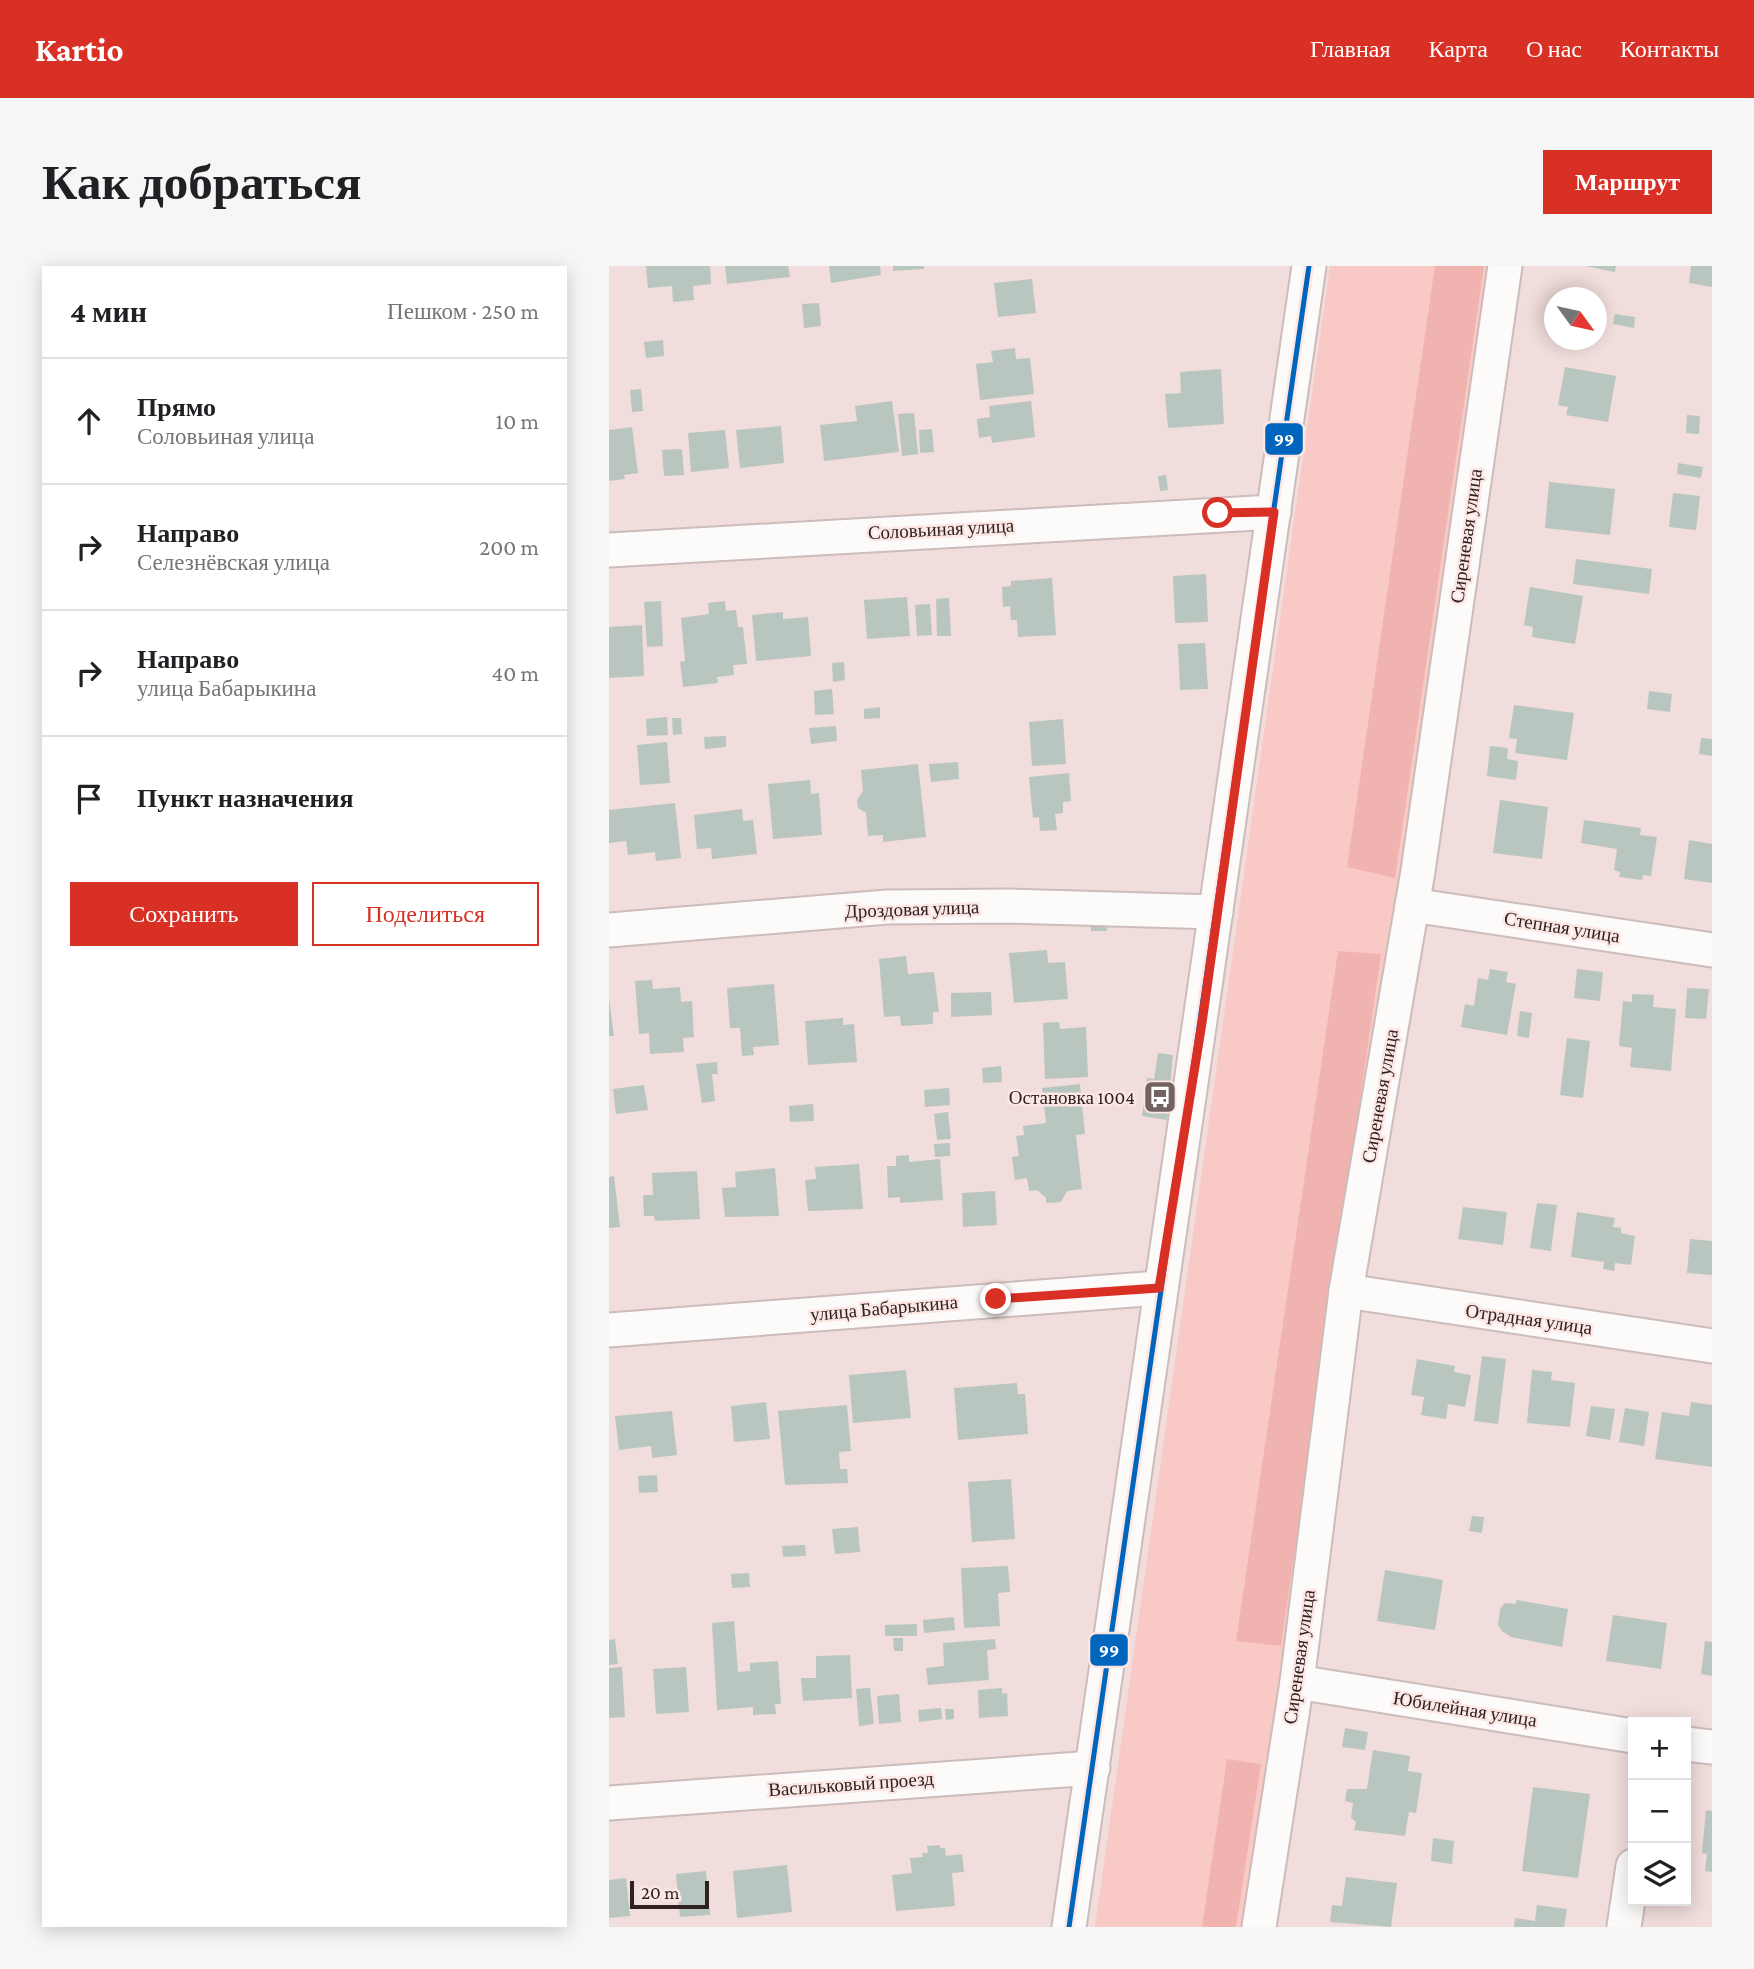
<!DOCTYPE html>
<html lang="ru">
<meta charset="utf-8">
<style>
:root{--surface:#fff;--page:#f6f6f6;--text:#202124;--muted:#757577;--line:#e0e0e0;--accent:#d93025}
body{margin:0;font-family:"Crimson Pro",serif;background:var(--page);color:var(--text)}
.controls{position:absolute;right:21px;bottom:21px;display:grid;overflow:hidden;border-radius:0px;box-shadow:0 4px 18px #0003}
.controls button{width:63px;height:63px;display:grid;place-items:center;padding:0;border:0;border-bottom:2px solid var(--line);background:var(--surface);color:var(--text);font:35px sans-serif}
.compass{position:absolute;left:935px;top:21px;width:63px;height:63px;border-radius:50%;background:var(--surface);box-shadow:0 4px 18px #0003;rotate:123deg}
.scale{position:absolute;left:21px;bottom:18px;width:79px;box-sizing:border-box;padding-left:7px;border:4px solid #2e2120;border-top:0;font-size:19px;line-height:24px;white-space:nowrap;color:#2e2120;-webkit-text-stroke:5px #fde7e5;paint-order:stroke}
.stop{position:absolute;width:21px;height:21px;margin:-16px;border:5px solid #d93025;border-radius:50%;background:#fff}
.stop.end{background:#d93025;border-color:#fff;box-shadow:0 2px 7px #0008}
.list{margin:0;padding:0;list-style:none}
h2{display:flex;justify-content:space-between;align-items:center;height:91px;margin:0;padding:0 28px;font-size:30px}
h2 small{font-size:23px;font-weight:400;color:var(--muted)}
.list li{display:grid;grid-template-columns:46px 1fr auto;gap:21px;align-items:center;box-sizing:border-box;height:126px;padding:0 28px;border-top:2px solid var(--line)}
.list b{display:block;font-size:26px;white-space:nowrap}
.list p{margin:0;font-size:23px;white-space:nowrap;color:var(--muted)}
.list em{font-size:23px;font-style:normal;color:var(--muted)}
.actions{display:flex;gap:14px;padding:21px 28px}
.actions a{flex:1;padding:16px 0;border:2px solid var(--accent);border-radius:0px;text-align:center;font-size:24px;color:var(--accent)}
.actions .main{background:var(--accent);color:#fff}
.icon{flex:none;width:38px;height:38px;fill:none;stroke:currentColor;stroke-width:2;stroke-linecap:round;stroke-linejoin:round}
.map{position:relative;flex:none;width:1103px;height:1661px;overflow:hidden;border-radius:0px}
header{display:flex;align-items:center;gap:42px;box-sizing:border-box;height:98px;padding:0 35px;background:var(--accent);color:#fff}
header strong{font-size:33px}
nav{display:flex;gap:38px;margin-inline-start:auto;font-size:24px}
.intro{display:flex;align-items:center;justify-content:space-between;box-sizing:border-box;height:168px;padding:0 42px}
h1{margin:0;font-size:49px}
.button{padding:18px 32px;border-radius:0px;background:var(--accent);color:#fff;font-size:24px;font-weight:700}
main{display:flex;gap:42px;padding:0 42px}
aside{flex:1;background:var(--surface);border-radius:0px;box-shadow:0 4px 18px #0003}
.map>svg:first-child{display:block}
</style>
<header>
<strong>Kartio</strong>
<nav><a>Главная</a><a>Карта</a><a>О нас</a><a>Контакты</a></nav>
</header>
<div class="intro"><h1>Как добраться</h1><a class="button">Маршрут</a></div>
<main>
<aside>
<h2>4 мин<small>Пешком · 250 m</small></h2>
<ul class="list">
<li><svg class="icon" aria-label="ahead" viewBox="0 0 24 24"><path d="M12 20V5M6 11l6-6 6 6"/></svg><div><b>Прямо</b><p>Соловьиная улица</p></div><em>10 m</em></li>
<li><svg class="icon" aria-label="right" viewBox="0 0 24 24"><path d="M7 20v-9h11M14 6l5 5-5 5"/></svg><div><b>Направо</b><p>Селезнёвская улица</p></div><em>200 m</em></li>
<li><svg class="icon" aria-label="right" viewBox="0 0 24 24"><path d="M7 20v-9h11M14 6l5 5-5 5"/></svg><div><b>Направо</b><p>улица Бабарыкина</p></div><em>40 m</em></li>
<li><svg class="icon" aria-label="arrive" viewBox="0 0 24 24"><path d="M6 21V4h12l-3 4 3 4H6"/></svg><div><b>Пункт назначения</b></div></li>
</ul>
<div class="actions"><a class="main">Сохранить</a><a>Поделиться</a></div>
</aside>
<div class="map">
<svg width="1103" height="1661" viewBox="0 0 1103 1661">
<rect width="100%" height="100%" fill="#f1dddb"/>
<path fill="#f9c9c6" d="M 721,0 L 885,0 L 635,1661 L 486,1661 Z"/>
<g fill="#f1b3b0">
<path d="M 826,0 L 875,0 L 786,612 L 738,601 Z"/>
<path d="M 729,685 L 772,688 L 672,1380 L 627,1375 Z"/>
<path d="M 618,1493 L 652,1498 L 627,1661 L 593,1661 Z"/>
</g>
<g fill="#b9c6bf">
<path d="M 37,0 L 101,0 L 102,18 L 84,20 L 85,34 L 64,36 L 63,20 L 39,22 Z"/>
<path d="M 116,0 L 179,0 L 181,11 L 118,18 Z"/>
<path d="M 220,0 L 271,0 L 272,9 L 222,17 Z"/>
<path d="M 284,0 L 315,0 L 315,3 L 284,5 Z"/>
<path d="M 977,0 L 1007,0 L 1006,6 Z"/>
<path d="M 1082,0 L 1103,0 L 1103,21 L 1080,17 Z"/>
<path d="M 423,13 L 427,47 L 389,51 L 385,17 Z"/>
<path d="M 210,37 L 212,60 L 195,62 L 193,38 Z"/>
<path d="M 1006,48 L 1026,51 L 1025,62 L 1004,58 Z"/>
<path d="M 54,74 L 55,90 L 37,92 L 35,76 Z"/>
<path d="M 406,82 L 407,93 L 421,92 L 425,128 L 371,134 L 367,98 L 384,96 L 382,85 Z"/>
<path d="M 956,101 L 1007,110 L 999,156 L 957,149 L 959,141 L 949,139 Z"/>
<path d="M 612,103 L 615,158 L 559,162 L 556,128 L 572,127 L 571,106 Z"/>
<path d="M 32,123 L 34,145 L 23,146 L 21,124 Z"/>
<path d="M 283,135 L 290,186 L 215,195 L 211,159 L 248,155 L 246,140 Z"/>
<path d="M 422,135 L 426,171 L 383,177 L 382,170 L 370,172 L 368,153 L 381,151 L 380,140 Z"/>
<path d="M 305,147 L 309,188 L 293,190 L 289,148 Z"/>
<path d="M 1078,149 L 1091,150 L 1090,168 L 1077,167 Z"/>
<path d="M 172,160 L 175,197 L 131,202 L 127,164 Z"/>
<path d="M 23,161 L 29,207 L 15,209 L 16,213 L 0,215 L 0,164 Z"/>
<path d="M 323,163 L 325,186 L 311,187 L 310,164 Z"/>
<path d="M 116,164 L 120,202 L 82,206 L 79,167 Z"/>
<path d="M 73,183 L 75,209 L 55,210 L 53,184 Z"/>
<path d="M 1069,197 L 1094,201 L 1092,212 L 1068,208 Z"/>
<path d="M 557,209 L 559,224 L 551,225 L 549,210 Z"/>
<path d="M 940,216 L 1006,223 L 1001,269 L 936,262 Z"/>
<path d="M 1064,227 L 1091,230 L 1087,264 L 1060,261 Z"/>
<path d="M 967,293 L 1043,303 L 1040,328 L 964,318 Z"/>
<path d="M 597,308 L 599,356 L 566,357 L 564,310 Z"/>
<path d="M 443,312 L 447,369 L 409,371 L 408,354 L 402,354 L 401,340 L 394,341 L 393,321 L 402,320 L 402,315 Z"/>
<path d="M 921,321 L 974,330 L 966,378 L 923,371 L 924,361 L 915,359 Z"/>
<path d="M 298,331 L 301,370 L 258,373 L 255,334 Z"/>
<path d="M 340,332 L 342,370 L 328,370 L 327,333 Z"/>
<path d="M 52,335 L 54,380 L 38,381 L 35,336 Z"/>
<path d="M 116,335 L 117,345 L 127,344 L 129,361 L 134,361 L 138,398 L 124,399 L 125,409 L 108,411 L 109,417 L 74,421 L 71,396 L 76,395 L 72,352 L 100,348 L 99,337 Z"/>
<path d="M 321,338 L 323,369 L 308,370 L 306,339 Z"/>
<path d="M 174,346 L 174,353 L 199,351 L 202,390 L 147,395 L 143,349 Z"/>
<path d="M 33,359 L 35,410 L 0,412 L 0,361 Z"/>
<path d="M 596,377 L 599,423 L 571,424 L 569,378 Z"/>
<path d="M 235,396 L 236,414 L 224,416 L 223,397 Z"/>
<path d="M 223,423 L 225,448 L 206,449 L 205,425 Z"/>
<path d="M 1040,425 L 1063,428 L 1061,446 L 1038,443 Z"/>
<path d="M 905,439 L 965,447 L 958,494 L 906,487 L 908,473 L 900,472 Z"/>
<path d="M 271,441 L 271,452 L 255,453 L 255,443 Z"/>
<path d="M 58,451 L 59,469 L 38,470 L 37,453 Z"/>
<path d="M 63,452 L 72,452 L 73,468 L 64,469 Z"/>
<path d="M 454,453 L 457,498 L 423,500 L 420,456 Z"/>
<path d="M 227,460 L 228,475 L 202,478 L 200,462 Z"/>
<path d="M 117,470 L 117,481 L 96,483 L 95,471 Z"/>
<path d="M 1092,472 L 1103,473 L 1103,490 L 1090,488 Z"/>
<path d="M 58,476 L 61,517 L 31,519 L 28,479 Z"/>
<path d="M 881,480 L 899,482 L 898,493 L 909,495 L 907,514 L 878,510 Z"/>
<path d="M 349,496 L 350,513 L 322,516 L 320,498 Z"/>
<path d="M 309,498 L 317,571 L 274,576 L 274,569 L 259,570 L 257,547 L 249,542 L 248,534 L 254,525 L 252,504 Z"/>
<path d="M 460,507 L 462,535 L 454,536 L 454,547 L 446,548 L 448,564 L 431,565 L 430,551 L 424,552 L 420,511 Z"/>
<path d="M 201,514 L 202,528 L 210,527 L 213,569 L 164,573 L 159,518 Z"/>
<path d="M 891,534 L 939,541 L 933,593 L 884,587 Z"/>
<path d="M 66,537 L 72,592 L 47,595 L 46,586 L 19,589 L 17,575 L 0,577 L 0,544 Z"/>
<path d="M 133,543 L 134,555 L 144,554 L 148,588 L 103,593 L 102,582 L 88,583 L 85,549 Z"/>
<path d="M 975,554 L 1032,562 L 1031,569 L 1048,571 L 1042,610 L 1034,609 L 1033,614 L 1010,611 L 1011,606 L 1005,604 L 1008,583 L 972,577 Z"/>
<path d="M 1080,574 L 1103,578 L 1103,617 L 1075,613 Z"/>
<path d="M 497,655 L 498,665 L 482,665 L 482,656 Z"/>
<path d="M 438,684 L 439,697 L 456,696 L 459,733 L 405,737 L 400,687 Z"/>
<path d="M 297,690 L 299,708 L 325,706 L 330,746 L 324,746 L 324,758 L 292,760 L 291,750 L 275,751 L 270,693 Z"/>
<path d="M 881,703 L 899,706 L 897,716 L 907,718 L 898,769 L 852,761 L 856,738 L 865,740 L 869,712 L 879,714 Z"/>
<path d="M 968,703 L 994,706 L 991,735 L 965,732 Z"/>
<path d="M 43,714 L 44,723 L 71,721 L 72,736 L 83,735 L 85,771 L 74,772 L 75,786 L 41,788 L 40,767 L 30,768 L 26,715 Z"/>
<path d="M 165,718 L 170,779 L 144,781 L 145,789 L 133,790 L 131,762 L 121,762 L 118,722 Z"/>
<path d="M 1078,722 L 1100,723 L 1097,753 L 1076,752 Z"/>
<path d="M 382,726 L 383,749 L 342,751 L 342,727 Z"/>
<path d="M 1023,728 L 1045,729 L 1044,741 L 1067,743 L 1062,805 L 1021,801 L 1023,782 L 1010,780 L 1014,735 L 1023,736 Z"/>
<path d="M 0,733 L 5,770 L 0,770 Z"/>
<path d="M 911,745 L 923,747 L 920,772 L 908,770 Z"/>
<path d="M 234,752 L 234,759 L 245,758 L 248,796 L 199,799 L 196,755 Z"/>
<path d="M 450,756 L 451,763 L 477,761 L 479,811 L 436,813 L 434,757 Z"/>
<path d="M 958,772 L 981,775 L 974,832 L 951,829 Z"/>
<path d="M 549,787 L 564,789 L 558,854 L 533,850 L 538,812 L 545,813 Z"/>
<path d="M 108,796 L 109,808 L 103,808 L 106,835 L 93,837 L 87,798 Z"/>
<path d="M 392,800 L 393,816 L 374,817 L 373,802 Z"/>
<path d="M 471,818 L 476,868 L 467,869 L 473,923 L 458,925 L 452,936 L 437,937 L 437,932 L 428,924 L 420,925 L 418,912 L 406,914 L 403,891 L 410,890 L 407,870 L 415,869 L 414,860 L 437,857 L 433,822 Z"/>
<path d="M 35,819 L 39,844 L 7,848 L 4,823 Z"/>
<path d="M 340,822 L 341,839 L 316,841 L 315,824 Z"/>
<path d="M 204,838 L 205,855 L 181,856 L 180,840 Z"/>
<path d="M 339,846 L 342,873 L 328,874 L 325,848 Z"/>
<path d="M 341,877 L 341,890 L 326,891 L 325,878 Z"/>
<path d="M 300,889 L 300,896 L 331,893 L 334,934 L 291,937 L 291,931 L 279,932 L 278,900 L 287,900 L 287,890 Z"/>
<path d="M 250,898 L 254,943 L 199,945 L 196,914 L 207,913 L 206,901 Z"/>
<path d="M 166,902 L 170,950 L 116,951 L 113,922 L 127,921 L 126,906 Z"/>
<path d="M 88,905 L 91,953 L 46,955 L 45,950 L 35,950 L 34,929 L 44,929 L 43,907 Z"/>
<path d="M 5,910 L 11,961 L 0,962 L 0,911 Z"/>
<path d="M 386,925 L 388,959 L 354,961 L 353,927 Z"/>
<path d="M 928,937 L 948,939 L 942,985 L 921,982 Z"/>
<path d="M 854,941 L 898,946 L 894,979 L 849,973 Z"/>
<path d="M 968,946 L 1006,952 L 1004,961 L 1012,962 L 1012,967 L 1026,970 L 1022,999 L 1006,997 L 1005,1005 L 994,1003 L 995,996 L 962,991 Z"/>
<path d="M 1081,973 L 1103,975 L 1103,1009 L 1078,1007 Z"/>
<path d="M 873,1090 L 897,1093 L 889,1158 L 865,1155 Z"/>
<path d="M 808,1093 L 846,1100 L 845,1106 L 862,1109 L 856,1141 L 839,1138 L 837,1153 L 812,1149 L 815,1131 L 802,1129 Z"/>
<path d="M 297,1104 L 302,1152 L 244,1157 L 240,1109 Z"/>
<path d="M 923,1104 L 943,1106 L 942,1114 L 966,1117 L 961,1161 L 918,1157 Z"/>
<path d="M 408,1117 L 409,1128 L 416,1128 L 419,1168 L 349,1174 L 345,1122 Z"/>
<path d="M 157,1136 L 161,1173 L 125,1176 L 122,1140 Z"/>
<path d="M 1082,1136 L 1103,1139 L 1103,1201 L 1046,1193 L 1053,1146 L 1080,1150 Z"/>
<path d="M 238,1139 L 242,1185 L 230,1186 L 231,1203 L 238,1203 L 239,1217 L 176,1219 L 169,1145 Z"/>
<path d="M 982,1140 L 1006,1143 L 1001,1174 L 977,1170 Z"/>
<path d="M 1016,1142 L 1040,1146 L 1035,1180 L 1010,1176 Z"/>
<path d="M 63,1145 L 68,1189 L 43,1192 L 42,1180 L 10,1184 L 6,1150 Z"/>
<path d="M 48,1209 L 49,1226 L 30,1227 L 29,1210 Z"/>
<path d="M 402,1213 L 406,1273 L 363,1276 L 359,1216 Z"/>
<path d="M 863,1250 L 875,1251 L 873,1267 L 860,1265 Z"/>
<path d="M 249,1261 L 251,1286 L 226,1288 L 223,1263 Z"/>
<path d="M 196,1279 L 197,1290 L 174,1291 L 173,1280 Z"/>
<path d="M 399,1300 L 401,1326 L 389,1327 L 391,1360 L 355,1362 L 352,1302 Z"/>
<path d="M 776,1304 L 834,1314 L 826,1364 L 768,1355 Z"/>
<path d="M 140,1307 L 141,1321 L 123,1322 L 122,1308 Z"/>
<path d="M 908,1334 L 959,1343 L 953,1381 L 902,1371 L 893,1365 L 889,1359 L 891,1343 L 896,1337 L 906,1338 Z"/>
<path d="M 1004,1349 L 1058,1357 L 1052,1403 L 997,1395 Z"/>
<path d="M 345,1351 L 346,1364 L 315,1367 L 314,1354 Z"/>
<path d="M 125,1355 L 129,1406 L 141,1405 L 141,1397 L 169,1395 L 172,1438 L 166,1438 L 167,1448 L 144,1449 L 144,1441 L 108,1444 L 103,1357 Z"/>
<path d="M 308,1358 L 308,1370 L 276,1370 L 276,1359 Z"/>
<path d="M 284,1372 L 294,1372 L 294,1385 L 285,1385 Z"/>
<path d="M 6,1373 L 9,1398 L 0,1399 L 0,1374 Z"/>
<path d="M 386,1373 L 387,1383 L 378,1384 L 380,1414 L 319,1419 L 317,1402 L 335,1400 L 334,1377 Z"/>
<path d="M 1096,1375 L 1103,1376 L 1103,1410 L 1092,1408 Z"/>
<path d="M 241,1389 L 243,1432 L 194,1435 L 192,1412 L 207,1412 L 207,1390 Z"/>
<path d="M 13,1401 L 16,1451 L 0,1452 L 0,1402 Z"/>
<path d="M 77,1401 L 80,1446 L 47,1448 L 44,1403 Z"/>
<path d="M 261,1422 L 265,1458 L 250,1460 L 247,1423 Z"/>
<path d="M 393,1422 L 393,1428 L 398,1427 L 399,1450 L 370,1452 L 369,1424 Z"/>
<path d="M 290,1428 L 292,1456 L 270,1458 L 268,1430 Z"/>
<path d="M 332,1442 L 333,1453 L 310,1456 L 309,1444 Z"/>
<path d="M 336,1443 L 345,1443 L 345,1453 L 337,1454 Z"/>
<path d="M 736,1462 L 759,1466 L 756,1484 L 733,1481 Z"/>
<path d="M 764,1484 L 801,1490 L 799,1505 L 813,1507 L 807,1547 L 800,1546 L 796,1570 L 745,1564 L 747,1556 L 742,1552 L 744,1537 L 736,1535 L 738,1523 L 758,1523 Z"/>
<path d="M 924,1521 L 981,1528 L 969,1612 L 913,1605 Z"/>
<path d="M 1097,1544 L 1103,1545 L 1103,1606 L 1096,1605 L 1098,1588 L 1093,1587 Z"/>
<path d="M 824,1572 L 845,1575 L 843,1598 L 822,1595 Z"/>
<path d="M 331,1579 L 331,1582 L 336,1582 L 337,1590 L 353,1588 L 355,1606 L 343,1607 L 346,1640 L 287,1645 L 283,1609 L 303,1607 L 301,1592 L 314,1591 L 313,1587 L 319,1587 L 318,1580 Z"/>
<path d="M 178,1599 L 183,1646 L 128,1652 L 124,1605 Z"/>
<path d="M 97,1605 L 101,1649 L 71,1651 L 67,1608 Z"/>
<path d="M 737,1611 L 788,1617 L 782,1661 L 721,1656 L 723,1639 L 733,1640 Z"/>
<path d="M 17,1612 L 21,1650 L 0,1652 L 0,1614 Z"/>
<path d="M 928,1639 L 958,1643 L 955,1661 L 905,1661 L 906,1652 L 926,1655 Z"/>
</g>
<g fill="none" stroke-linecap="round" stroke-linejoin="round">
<defs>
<g id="minor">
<path d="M 0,284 L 665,246"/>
<path d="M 803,639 L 1103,684"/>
<path d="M 0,664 L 278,641 L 401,640 L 607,646"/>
<path d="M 737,1025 L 1103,1080"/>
<path d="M 0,1064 L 550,1022"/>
<path d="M 688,1416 L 1024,1470"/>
<path d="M 1077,1478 L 1103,1481"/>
<path d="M 0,1537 L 484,1502"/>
<path d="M 460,1661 L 700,0"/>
<path d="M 650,1661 L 688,1416 L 737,1025 L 809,605 L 896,0"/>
<path d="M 1015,1661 L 1024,1600"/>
</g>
</defs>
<use href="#minor" stroke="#ccbcbb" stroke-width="37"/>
<use href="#minor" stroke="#fdfafa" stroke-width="33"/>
<defs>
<path id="bus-1" d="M 460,1661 L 700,0"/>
</defs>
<use href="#bus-1" stroke="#fde7e5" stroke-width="10"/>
<use href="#bus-1" stroke="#0065bd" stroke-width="5"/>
</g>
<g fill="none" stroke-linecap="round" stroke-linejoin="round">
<path stroke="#d93025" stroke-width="9" d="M 387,1033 L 550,1022 L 593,757 L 665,246 L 609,247"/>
</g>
<defs>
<symbol id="bus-square" viewBox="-11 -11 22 22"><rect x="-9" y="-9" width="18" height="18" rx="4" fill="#726361" stroke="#fde7e5"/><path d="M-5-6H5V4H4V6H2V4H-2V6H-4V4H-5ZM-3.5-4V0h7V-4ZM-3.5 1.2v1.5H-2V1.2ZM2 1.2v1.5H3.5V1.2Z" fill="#fff"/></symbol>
</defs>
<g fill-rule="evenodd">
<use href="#bus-square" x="532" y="812" width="38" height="38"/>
</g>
<g text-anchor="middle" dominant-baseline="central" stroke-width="5" stroke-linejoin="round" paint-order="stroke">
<g font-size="19" fill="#2e2120" stroke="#fde7e5">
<text transform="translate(332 263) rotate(-3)">Соловьиная улица</text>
<text transform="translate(857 270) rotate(-82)">Сиреневая улица</text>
<text transform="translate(303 643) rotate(-2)">Дроздовая улица</text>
<text transform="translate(953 661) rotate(9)">Степная улица</text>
<text transform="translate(771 830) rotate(-80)">Сиреневая улица</text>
<text transform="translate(275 1042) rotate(-5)">улица Бабарыкина</text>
<text transform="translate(920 1053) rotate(8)">Отрадная улица</text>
<text transform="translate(690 1391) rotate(-82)">Сиреневая улица</text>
<text transform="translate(856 1443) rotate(9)">Юбилейная улица</text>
<text transform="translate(242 1518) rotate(-4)">Васильковый проезд</text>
</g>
<g font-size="19" fill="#2e2120" stroke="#fde7e5" text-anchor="end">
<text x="526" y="831">Остановка 1004</text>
</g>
</g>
<g stroke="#fde7e5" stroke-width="2.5">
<rect x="655" y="156" width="40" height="34" rx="7" fill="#0065bd"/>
<rect x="480" y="1367" width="40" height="34" rx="7" fill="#0065bd"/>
</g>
<g font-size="19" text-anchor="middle" font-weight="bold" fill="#fff">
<text x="675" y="180">99</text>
<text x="500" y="1391">99</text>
</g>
</svg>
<div class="controls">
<button>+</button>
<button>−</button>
<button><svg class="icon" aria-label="layers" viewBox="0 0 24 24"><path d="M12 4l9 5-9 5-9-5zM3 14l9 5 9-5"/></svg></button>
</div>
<svg class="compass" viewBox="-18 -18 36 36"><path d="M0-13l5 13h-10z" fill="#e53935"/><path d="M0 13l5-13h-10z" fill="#757577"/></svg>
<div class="scale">20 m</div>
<div class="stop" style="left:609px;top:247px"></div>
<div class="stop end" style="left:387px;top:1033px"></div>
</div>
</main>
